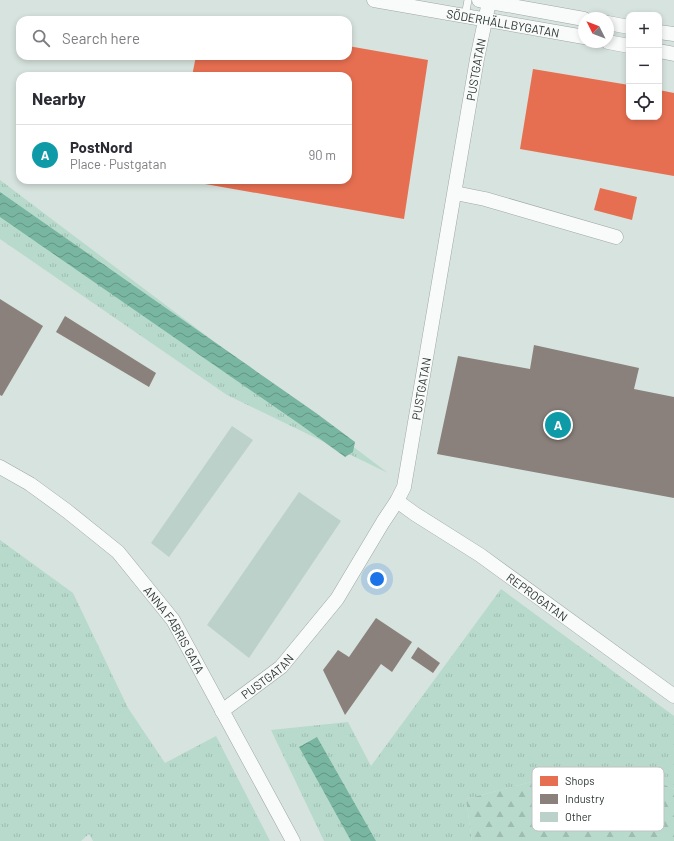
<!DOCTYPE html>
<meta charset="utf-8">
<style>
:root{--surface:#fff;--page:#f7f7f7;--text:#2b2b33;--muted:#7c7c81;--line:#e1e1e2;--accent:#d93025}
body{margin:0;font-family:Barlow,sans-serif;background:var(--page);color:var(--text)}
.controls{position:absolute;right:12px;top:12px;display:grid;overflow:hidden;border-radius:8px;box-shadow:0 2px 6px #0003}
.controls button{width:36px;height:36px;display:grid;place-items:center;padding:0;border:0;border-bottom:1px solid var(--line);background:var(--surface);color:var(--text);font:20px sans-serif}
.compass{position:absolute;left:578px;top:12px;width:36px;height:36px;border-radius:50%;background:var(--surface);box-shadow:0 2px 6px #0003;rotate:312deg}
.you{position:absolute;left:377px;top:579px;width:14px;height:14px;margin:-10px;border:3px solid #fff;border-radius:50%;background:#1a73e8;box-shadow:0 0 0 6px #1a73e833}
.badge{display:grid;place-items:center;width:26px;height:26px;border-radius:50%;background:var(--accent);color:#fff;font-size:13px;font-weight:700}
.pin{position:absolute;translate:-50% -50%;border:2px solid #fff;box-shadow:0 1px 4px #0006}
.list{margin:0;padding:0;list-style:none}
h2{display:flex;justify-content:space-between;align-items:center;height:52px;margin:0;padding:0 16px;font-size:17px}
h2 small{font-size:13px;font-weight:400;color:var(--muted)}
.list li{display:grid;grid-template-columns:26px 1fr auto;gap:12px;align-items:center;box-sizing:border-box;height:60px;padding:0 16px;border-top:1px solid var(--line)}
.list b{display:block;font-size:15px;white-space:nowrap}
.list p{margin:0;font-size:13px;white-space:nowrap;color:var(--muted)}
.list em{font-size:13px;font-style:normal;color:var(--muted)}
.icon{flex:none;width:22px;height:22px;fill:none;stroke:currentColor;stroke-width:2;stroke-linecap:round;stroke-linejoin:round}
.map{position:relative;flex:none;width:674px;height:841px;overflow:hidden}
.search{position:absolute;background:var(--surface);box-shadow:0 2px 6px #0003;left:16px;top:16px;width:336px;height:44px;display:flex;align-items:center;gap:10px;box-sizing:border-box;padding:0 14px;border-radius:12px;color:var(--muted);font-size:15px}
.panel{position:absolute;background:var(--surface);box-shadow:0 2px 6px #0003;left:16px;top:72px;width:336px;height:112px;border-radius:12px}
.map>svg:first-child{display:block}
</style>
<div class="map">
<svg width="674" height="841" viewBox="0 0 674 841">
<defs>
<pattern id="grass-tufts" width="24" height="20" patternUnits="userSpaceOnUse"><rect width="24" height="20" fill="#b7dacc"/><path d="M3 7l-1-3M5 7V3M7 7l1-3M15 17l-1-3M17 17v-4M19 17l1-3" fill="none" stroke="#9ebcb0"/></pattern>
<pattern id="forest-firs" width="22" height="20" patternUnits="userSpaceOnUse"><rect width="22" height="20" fill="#b7dacc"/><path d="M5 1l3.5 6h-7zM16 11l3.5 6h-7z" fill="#9ebcb0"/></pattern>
<pattern id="water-waves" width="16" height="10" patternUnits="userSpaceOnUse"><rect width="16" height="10" fill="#79b6a1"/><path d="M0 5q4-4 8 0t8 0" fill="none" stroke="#639584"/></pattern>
</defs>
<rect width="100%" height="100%" fill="#d7e3de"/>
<g fill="url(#grass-tufts)">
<path d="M 0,180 L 388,473 L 227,395 L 0,239 Z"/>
<path d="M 0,540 L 73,593 L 128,708 L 165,763 L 216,736 L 270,841 L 93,841 L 89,834 L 81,841 L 0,841 Z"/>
<path d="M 501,589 L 674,716 L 674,789 L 647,777 L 632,793 L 562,774 L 466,799 L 472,841 L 324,841 L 271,730 L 348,722 L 371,766 Z"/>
</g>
<path fill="url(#forest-firs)" d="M 562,774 L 632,793 L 646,777 L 674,789 L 674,841 L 472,841 L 466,799 Z"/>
<g fill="url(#water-waves)">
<path d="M 0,192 L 316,413 L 355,442 L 353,452 L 345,457 L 301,425 L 0,217 Z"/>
<path d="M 317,737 L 376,841 L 351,841 L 299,747 Z"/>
</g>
<g fill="#e76f51">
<path d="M 348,46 L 428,60 L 404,219 L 188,181 L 188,180 L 348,180 L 348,76 L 192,76 L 196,56 L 348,56 Z"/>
<path d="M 533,69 L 629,85 L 629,117 L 659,117 L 659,90 L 674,93 L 674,176 L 520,149 Z"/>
<path d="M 600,188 L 637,197 L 632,220 L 594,210 Z"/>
</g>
<g fill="#8a817c">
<path d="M 0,299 L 43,326 L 2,396 L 0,395 Z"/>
<path d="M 65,316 L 156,373 L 149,387 L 56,332 Z"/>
<path d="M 534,345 L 639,368 L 634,389 L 674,397 L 674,498 L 437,454 L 458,356 L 530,369 Z"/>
<path d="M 376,618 L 412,642 L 392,672 L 381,664 L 345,715 L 323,670 L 338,650 L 349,657 Z"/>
<path d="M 418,647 L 440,663 L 433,673 L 411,658 Z"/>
</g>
<g fill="#bcd1c9">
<path d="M 232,426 L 253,440 L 169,557 L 151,543 Z"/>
<path d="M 299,492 L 341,521 L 249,658 L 207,625 Z"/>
</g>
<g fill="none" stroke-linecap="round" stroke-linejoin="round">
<defs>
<path id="service" d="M 465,16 L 468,0"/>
<g id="minor">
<path id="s1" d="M 374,0 L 584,37"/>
<path d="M 479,0 L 584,19"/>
<path d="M 608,23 L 629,27"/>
<path d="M 659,32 L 674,34"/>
<path d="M 608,42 L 629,46"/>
<path d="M 659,51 L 674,54"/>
<path d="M 455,193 L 485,199 L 616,237"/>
<path id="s2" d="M 0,467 L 30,484 L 67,511 L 118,552 L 173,620 L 293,841"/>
<path id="s3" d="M 397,501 L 415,514 L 480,555 L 674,696"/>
<path id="s4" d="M 222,711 L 281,667 L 337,599 L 383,522 L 397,501 L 404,487 L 477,59 L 489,2"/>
</g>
</defs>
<use href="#service" stroke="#9ea7a3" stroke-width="8"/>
<use href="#minor" stroke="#9ea7a3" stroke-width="15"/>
<use href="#service" stroke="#f9fbfa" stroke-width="7"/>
<use href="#minor" stroke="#f9fbfa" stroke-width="14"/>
</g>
<g text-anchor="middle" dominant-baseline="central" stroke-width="4" stroke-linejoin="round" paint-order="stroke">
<g font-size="12" fill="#2c3632" stroke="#fff">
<text stroke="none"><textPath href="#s1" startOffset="131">SÖDERHÄLLBYGATAN</textPath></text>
<text stroke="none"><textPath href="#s4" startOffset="716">PUSTGATAN</textPath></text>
<text stroke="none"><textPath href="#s4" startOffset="392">PUSTGATAN</textPath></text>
<text stroke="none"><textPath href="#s3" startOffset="170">REPROGATAN</textPath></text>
<text stroke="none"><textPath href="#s2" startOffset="242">ANNA FABRIS GATA</textPath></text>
<text stroke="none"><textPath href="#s4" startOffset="57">PUSTGATAN</textPath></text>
</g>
</g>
<rect x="532" y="767" width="132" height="64" rx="6" fill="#fff" stroke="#c0c3c2" stroke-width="1"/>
<rect x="540" y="776" width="18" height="10" fill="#e76f51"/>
<rect x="540" y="794" width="18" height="10" fill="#8a817c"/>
<rect x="540" y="812" width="18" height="10" fill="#bcd1c9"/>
<g font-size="11" fill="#2c3632">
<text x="565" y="785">Shops</text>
<text x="565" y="803">Industry</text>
<text x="565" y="821">Other</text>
</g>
</svg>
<div class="controls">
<button>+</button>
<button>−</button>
<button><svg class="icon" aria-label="locate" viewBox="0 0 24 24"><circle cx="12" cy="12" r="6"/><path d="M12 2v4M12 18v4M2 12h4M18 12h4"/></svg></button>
</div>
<svg class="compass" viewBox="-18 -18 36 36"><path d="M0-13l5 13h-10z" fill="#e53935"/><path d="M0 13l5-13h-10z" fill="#7c7c81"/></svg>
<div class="you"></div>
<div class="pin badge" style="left:558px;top:425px;background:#0f9aa8">A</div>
<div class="search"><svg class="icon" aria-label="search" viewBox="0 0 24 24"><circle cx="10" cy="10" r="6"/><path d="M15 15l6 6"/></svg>Search here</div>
<section class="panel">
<h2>Nearby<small></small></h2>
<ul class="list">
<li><span class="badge" style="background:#0f9aa8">A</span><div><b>PostNord</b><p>Place · Pustgatan</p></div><em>90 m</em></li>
</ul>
</section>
</div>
